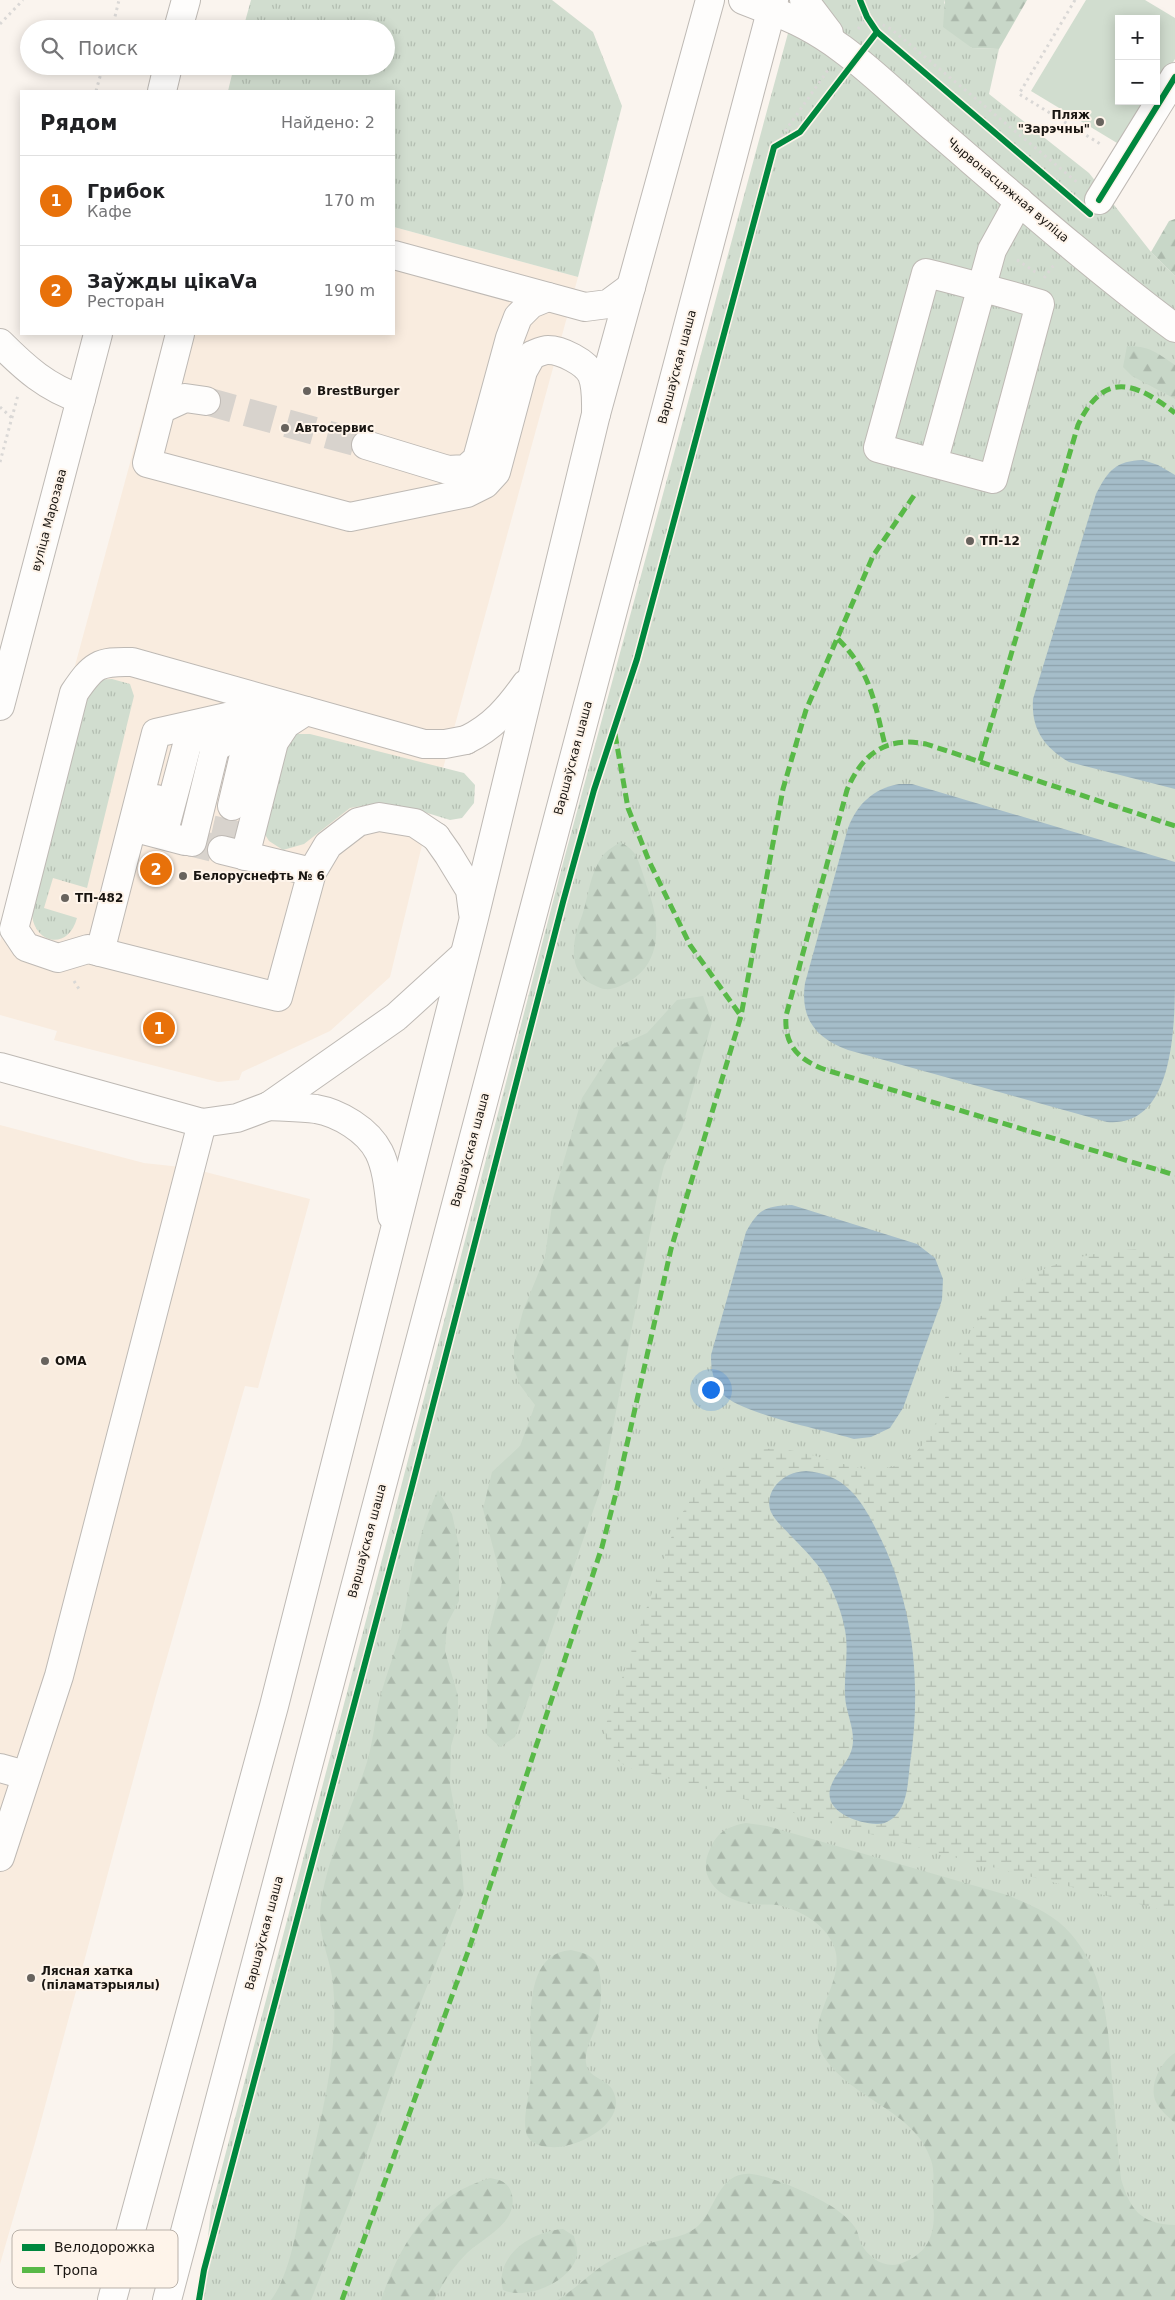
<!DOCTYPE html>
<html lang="ru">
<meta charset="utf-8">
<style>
:root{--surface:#fff;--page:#f2f2f2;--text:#202124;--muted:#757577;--line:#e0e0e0;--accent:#111827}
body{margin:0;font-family:"DejaVu Sans",sans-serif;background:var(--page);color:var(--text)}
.controls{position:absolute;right:15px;top:15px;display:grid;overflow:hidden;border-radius:0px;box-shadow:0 2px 12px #0003}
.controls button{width:45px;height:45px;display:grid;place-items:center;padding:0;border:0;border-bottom:1px solid var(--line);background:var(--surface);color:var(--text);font:25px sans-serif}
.you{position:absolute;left:710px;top:1389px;width:18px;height:18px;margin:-12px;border:4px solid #fff;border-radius:50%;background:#1a73e8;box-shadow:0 0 0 8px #1a73e833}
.badge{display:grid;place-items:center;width:32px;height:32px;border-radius:50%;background:var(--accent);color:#fff;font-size:16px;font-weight:700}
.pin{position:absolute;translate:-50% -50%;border:2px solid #fff;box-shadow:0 1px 5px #0006}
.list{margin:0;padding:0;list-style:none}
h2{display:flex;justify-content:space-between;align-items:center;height:65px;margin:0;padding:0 20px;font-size:21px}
h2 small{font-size:16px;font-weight:400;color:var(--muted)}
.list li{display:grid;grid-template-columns:32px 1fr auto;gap:15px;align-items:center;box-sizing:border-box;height:90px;padding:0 20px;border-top:1px solid var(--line)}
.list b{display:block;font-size:19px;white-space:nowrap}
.list p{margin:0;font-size:16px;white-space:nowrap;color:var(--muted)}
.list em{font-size:16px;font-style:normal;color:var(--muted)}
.icon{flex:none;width:28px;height:28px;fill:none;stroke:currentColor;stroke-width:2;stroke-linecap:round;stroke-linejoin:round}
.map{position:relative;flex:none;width:1175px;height:2300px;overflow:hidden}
.search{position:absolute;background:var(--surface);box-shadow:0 2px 12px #0003;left:20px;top:20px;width:375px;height:55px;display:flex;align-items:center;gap:12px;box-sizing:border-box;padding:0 18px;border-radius:28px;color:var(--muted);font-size:19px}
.panel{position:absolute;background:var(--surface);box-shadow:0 2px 12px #0003;left:20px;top:90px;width:375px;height:245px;border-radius:0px}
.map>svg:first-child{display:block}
</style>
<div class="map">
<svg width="1175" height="2300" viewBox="0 0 1175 2300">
<defs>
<pattern id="grass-tufts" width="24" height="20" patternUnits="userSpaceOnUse" patternTransform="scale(1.25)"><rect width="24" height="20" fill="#d1ddcf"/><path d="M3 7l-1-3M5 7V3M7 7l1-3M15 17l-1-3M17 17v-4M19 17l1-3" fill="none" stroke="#b3bdb1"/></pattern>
<pattern id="forest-firs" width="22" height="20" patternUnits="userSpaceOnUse" patternTransform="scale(1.25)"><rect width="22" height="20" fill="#c8d7c8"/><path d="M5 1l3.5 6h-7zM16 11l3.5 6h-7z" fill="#abb8ab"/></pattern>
<pattern id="wetland-marsh" width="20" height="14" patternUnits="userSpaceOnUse" patternTransform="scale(1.25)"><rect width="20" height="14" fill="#d1ddcf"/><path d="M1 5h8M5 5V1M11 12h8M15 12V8" fill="none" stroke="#b3bdb1"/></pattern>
<pattern id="water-rules" width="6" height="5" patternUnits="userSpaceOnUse" patternTransform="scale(1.25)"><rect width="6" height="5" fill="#a5bdc9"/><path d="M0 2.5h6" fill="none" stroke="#8da2ac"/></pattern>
</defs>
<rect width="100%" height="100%" fill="#faf4ee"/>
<g fill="#f9ecdf">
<path d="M 394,227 L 578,277 L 422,845 L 390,977 L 330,1031 L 242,1072 L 239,1080 L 218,1082 L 54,1040 L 57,1031 L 0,1015 L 0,942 L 165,334 L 394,334 Z"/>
<path d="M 0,1125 L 144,1163 L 190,1168 L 310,1199 L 258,1388 L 245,1386 L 155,1699 L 35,2143 L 0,2264 Z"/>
</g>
<g fill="url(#grass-tufts)">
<path d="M 251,0 L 552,0 L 593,32 L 622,106 L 578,277 L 394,227 L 394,91 L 228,91 L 234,66 L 386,66 L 386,29 L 243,29 Z"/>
<path d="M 797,0 L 945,0 L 944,3 L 972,48 L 999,49 L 989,94 L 1089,173 L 1151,252 L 1175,276 L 1175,2300 L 201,2300 L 211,2209 L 389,1533 L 563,863 Z"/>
<path d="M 112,679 L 130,684 L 134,696 L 87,888 L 53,878 L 44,908 L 77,918 C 68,952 33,943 32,913 L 83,702 L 95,680 Z"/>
<path d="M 294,734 L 310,734 L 464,773 L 475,785 L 474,803 L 462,818 L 450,820 L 411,808 L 373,804 L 350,808 L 304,844 L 283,850 L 269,841 L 261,828 L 282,748 Z"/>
</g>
<g fill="url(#forest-firs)">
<path d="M 945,0 L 1027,0 L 999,49 L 972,48 L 943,27 Z"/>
<path d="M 1175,219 L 1175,276 L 1151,252 L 1169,221 Z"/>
<path d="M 1127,346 C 1150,346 1157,353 1175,365 L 1175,399 L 1132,376 L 1123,367 Z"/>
<path d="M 620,842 C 625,845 632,849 635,854 C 641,865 645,881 649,893 C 660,923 662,962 630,981 C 622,985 614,990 605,989 C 602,989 598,987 594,985 C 570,975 571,946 579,924 C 589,901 588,873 605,853 C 609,849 616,845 620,842 Z"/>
<path d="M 703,996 L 712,1022 L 682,1128 L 664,1166 L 659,1186 L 602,1485 L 515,1737 L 500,1747 L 487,1735 L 488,1636 L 502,1582 L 483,1509 L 492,1472 L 520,1446 L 535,1405 L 520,1385 L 514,1369 L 514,1345 L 523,1311 L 545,1257 L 553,1198 L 582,1098 L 614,1048 L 647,1033 L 677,1000 Z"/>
<path d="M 438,1490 L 452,1514 L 459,1546 L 459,1601 L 447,1624 L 445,1651 L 458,1696 L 458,1722 L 451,1746 L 450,1784 L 459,1834 L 464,1892 L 408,2035 L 351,2198 L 311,2300 L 271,2300 C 291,2273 297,2225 304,2192 C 319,2124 340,2055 333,1984 C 331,1961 319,1938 320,1914 C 324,1860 351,1813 367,1762 C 375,1736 375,1709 384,1684 C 391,1661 400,1639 404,1615 C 413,1571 418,1532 438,1490 Z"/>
<path d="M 746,1823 L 767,1826 L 1007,1895 C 1030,1905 1054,1914 1071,1934 C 1107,1976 1108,2029 1112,2080 C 1115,2113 1117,2146 1121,2179 C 1130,2209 1140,2224 1175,2225 L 1175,2300 L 558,2300 C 573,2290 585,2279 599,2268 C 614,2257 634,2249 651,2243 C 667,2238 686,2238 699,2225 C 716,2208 719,2171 752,2174 C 774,2177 825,2199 842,2214 C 847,2218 853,2224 856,2229 C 859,2234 859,2240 861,2244 C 869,2258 884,2268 899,2264 C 909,2261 919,2255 925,2247 C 936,2232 934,2214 933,2197 C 933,2185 935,2171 931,2160 C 916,2111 851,2099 824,2057 C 800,2018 852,1980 832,1942 C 822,1922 798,1909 777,1905 C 769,1904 760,1905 751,1904 C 723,1900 695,1880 710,1849 C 717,1832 729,1826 746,1823 Z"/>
<path d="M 571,1950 C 579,1952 588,1953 594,1960 C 605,1974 601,2008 597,2023 C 593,2036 584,2050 586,2063 C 588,2078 605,2078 612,2089 C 631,2121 577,2150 551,2147 C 543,2147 533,2145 528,2137 C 520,2123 531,2091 531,2074 C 533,2037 518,1954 571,1950 Z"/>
<path d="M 1175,2053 L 1175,2123 C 1168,2117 1160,2110 1156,2102 C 1148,2086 1161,2061 1175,2053 Z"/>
<path d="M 490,2178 C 502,2180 509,2183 512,2195 C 518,2223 483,2238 467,2253 C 453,2267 443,2283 434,2300 L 381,2300 C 400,2243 429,2196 490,2178 Z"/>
<path d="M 563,2229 L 574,2236 C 576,2244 579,2252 576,2259 C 567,2284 525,2300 503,2290 C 494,2255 533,2231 563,2229 Z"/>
</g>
<path fill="url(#wetland-marsh)" d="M 1135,1249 L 1175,1254 L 1175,1913 L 972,1862 L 627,1767 C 611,1757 605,1746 605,1727 L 677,1521 C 684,1511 689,1501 696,1492 C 708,1476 746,1452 766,1449 C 791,1447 817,1457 840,1463 C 859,1469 881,1473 899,1464 C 936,1445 943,1403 954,1368 C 983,1283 1052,1255 1135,1249 Z"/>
<path fill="#d1ddcf" d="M 1086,0 L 1145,0 L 1175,18 L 1175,59 L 1156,90 L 1156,19 L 1119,19 L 1119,101 L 1149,101 L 1122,146 L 1031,91 Z"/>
<g fill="url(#water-rules)">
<path d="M 1143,460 L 1158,465 L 1175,475 L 1175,789 L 1069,762 C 1044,747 1031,729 1033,699 L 1096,494 C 1108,470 1116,461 1143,460 Z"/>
<path d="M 899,784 L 912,784 L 1175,862 C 1175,898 1175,935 1175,972 C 1175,1024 1175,1128 1107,1122 L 848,1050 C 815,1038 800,1018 805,983 L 848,828 C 857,804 873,789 899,784 Z"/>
<path d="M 792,1205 L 917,1244 L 935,1258 L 943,1279 L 942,1300 L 903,1408 L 890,1428 L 871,1437 L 854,1439 C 827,1431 738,1413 723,1394 C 713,1382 711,1370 711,1355 L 746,1232 C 759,1209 765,1206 792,1205 Z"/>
<path d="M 806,1471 C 845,1474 861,1499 877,1531 C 914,1603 922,1684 910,1764 C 908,1779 908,1797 900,1810 C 895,1818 886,1825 876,1824 C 856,1823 822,1811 831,1786 C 837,1769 853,1760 853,1740 C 853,1724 845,1710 845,1694 C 844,1672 849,1652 845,1630 C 842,1612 833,1590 824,1574 C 815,1560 802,1547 790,1535 C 784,1528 775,1521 771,1512 C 767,1503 770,1492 776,1485 C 785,1475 793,1472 806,1471 Z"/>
</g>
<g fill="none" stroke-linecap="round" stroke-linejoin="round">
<g stroke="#d8d3cd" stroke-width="28" stroke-dasharray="28 14" stroke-linecap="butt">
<path d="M 206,401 L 366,445"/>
<path d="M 185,841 L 222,850 L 232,806"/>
</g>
<defs>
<g id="minor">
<path d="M 804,0 L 829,33"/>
<path d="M 771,11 C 835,31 885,86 936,130 C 1014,197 1092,266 1175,328"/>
<path d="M 178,29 L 186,0"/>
<path d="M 162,91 L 168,66"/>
<path d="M 1099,200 L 1175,77"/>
<path d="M 394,255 L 585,307 L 608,304 L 631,287"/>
<path d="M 180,334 L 147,463 L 350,517 L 467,493 L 485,484 L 496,472 L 523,371 L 532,355 C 537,353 543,350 548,350 C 561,350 586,362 592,375 C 597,387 596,401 596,414"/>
<path d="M 0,343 C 25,368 47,388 81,399"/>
<path d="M 161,409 L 185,398 L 206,401"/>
<path d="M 366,445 L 448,470 L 466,469 L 477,459 L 510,338 L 518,317 L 531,304 L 548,297"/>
<path d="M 933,463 L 878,448 L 926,273 C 964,282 1002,293 1040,304 L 993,479 L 933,463 L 992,250 L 1019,201"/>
<path d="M 0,706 L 98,334"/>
<path d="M 156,799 L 147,831 L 185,841"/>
<path d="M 232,806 L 244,755 L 271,721"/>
<path d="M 164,831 L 188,741 L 218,730"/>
<path d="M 436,837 L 415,823 L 379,817 L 358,822 L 328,845 L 312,872 L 278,997 L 88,949 L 58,958 L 26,947 L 14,929 L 74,693 C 93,665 98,661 132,662 L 424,744 L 445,744 L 466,740"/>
<path d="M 192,842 L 215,748 L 243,730"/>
<path d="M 222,850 L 312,872"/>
<path d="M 245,856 L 274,742 L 286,724 L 306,711"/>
<path d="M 100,952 L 156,733 L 280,705"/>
<path d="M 0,1067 L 202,1123 L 237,1118 L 269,1106"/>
<path d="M 0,1768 L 25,1775"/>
<path d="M 0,1857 L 59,1676 L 202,1123"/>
</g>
<path id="major" d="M 743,0 L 771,11"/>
<g id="highway">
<path d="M 466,740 C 493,727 509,708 526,684"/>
<path d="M 436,837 L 448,854 L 470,890 L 473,913"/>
<path d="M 269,1106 L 396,1017 L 463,956"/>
<path d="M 269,1106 C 285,1107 301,1107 316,1109 C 339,1113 368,1130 379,1152 C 388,1170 389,1196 392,1216"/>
<path d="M 112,2300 L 274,1706 L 474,918 L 596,414 L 710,0"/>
<path d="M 167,2300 L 774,0"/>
</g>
</defs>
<use href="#minor" stroke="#beb9b4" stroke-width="30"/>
<use href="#major" stroke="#beb9b4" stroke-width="30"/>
<use href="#highway" stroke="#beb9b4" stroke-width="30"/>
<g stroke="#dad8d6" stroke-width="3" stroke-dasharray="2.5 4" stroke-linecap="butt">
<path d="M 1075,0 L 1019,94 L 1102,145"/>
<path d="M 0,24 L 23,0"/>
<path d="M 112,29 L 119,0"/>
<path d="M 858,29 L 867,17 L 891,29 L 1078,183"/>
<path d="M 96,91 L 103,66"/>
<path d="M 774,147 L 828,70"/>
<path d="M 1017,260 L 1037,273"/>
<path d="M 1044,278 L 1054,265"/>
<path d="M 0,407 L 12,418"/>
<path d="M 0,462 L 18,395"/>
<path d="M 74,981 L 79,989"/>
</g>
<use href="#minor" stroke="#fefdfc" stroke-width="28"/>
<use href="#major" stroke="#fefdfc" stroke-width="28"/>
<use href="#highway" stroke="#fefdfc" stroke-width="28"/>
<g stroke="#58b947" stroke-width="5" stroke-dasharray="10 5" stroke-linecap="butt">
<path d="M 838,639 C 871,672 874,701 885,745"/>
<path d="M 615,734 L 628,808 L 649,861 L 690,945 L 741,1016"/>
<path d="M 980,761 L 1078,425 C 1104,370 1135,382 1175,413"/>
<path d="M 1175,826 L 926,744 C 886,736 862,754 847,790 L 786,1016 C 784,1046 799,1060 826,1070 L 1175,1175"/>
<path d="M 342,2300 L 470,1946 L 602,1547 L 616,1493 L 671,1249 L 741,1016 L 783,789 L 794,751 L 806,710 L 873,556 L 915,494"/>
</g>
<defs>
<g id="cycleway">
<path d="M 877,32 L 1090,214"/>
<path d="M 1099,200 L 1175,77"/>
<path d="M 199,2300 L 204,2270 L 411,1490 L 563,902 L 594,790 L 637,659 L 774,147 L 800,132 L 877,32 L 867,17 L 860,0"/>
</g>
</defs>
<use href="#cycleway" stroke="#fef4ea" stroke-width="9"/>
<use href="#cycleway" stroke="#00873e" stroke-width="6"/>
</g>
<g fill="#68635e" stroke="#fef4ea" stroke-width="2">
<circle cx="1100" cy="122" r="5"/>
<circle cx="307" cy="391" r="5"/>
<circle cx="285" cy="428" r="5"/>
<circle cx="970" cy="541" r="5"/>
<circle cx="183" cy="876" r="5"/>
<circle cx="65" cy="898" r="5"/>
<circle cx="45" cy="1361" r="5"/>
<circle cx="31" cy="1978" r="5"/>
</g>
<g text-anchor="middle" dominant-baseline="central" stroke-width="4" stroke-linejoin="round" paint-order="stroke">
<g font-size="12" font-weight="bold" fill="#191511" stroke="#fef4ea" text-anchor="start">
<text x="1090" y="115" text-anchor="end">Пляж<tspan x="1090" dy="14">"Зарэчны"</tspan></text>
<text x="317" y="391">BrestBurger</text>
<text x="295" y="428">Автосервис</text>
<text x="980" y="541">ТП-12</text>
<text x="193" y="876">Белоруснефть № 6</text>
<text x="75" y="898">ТП-482</text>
<text x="55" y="1361">ОМА</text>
<text x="41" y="1971">Лясная хатка<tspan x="41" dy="14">(піламатэрыялы)</tspan></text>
</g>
<g font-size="12" fill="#191511" stroke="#fef4ea">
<text transform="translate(1008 190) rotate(40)">Чырвонасцяжная вуліца</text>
<text transform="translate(677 367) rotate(-75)">Варшаўская шаша</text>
<text transform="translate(49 520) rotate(-75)">вуліца Марозава</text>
<text transform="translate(573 758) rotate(-75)">Варшаўская шаша</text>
<text transform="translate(470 1150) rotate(-75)">Варшаўская шаша</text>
<text transform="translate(367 1541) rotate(-75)">Варшаўская шаша</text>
<text transform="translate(264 1933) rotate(-75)">Варшаўская шаша</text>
</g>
</g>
<rect x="12" y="2230" width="166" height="58" rx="8" fill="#fef4ea" stroke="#b9b1a9" stroke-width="1"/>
<rect x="22" y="2244" width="23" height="7" fill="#00873e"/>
<rect x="22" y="2267" width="23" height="6" fill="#58b947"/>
<g font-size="14" fill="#191511">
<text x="54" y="2252">Велодорожка</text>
<text x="54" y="2275">Тропа</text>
</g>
</svg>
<div class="controls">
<button>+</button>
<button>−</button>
</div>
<div class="you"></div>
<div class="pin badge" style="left:159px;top:1028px;background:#e8710a">1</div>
<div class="pin badge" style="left:156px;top:869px;background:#e8710a">2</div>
<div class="search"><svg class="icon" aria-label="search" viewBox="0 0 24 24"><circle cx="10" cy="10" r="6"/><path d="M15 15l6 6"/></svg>Поиск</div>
<section class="panel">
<h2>Рядом<small>Найдено: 2</small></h2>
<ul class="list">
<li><span class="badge" style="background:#e8710a">1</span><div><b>Грибок</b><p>Кафе</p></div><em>170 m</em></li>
<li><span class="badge" style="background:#e8710a">2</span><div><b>Заўжды цікаVа</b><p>Ресторан</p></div><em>190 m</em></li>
</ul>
</section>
</div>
